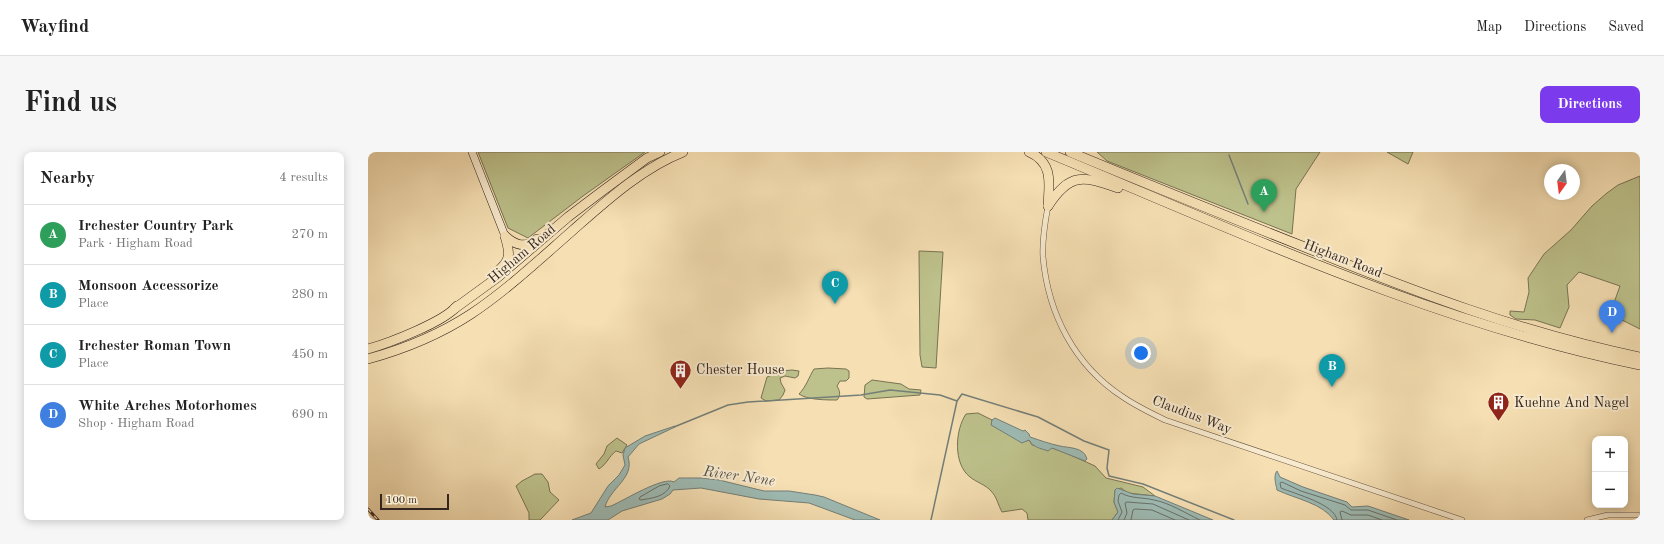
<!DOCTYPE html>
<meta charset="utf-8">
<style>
:root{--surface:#fff;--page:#f6f6f6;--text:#222;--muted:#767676;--line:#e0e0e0;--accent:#7c3aed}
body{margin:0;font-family:"Old Standard TT",serif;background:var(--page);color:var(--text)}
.controls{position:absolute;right:12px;bottom:12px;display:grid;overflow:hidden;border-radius:8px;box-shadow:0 2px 10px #0003}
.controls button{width:36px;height:36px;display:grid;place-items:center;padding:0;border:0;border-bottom:1px solid var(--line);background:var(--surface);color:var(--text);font:20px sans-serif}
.compass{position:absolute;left:1176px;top:12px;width:36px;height:36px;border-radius:50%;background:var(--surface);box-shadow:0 2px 10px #0003;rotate:194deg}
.scale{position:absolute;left:12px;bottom:10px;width:69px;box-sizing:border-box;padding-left:4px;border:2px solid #34251e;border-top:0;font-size:11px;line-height:14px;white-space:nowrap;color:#34251e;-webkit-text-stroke:3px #f8eace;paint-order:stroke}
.you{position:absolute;left:773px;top:201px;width:14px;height:14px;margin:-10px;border:3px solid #fff;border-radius:50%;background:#1a73e8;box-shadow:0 0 0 6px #1a73e833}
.badge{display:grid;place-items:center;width:26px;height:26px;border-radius:50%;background:var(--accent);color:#fff;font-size:13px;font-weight:700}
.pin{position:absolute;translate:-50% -33px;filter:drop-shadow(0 1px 2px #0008)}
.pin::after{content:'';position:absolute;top:21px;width:14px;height:12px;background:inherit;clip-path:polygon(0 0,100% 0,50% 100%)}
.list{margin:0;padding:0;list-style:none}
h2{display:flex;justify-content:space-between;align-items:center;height:52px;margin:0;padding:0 16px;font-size:17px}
h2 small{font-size:13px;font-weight:400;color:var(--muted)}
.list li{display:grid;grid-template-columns:26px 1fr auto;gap:12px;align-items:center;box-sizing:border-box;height:60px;padding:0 16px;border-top:1px solid var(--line)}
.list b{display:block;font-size:15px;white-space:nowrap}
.list p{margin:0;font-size:13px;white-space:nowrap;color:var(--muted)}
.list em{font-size:13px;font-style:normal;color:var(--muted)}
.map{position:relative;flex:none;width:1272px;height:368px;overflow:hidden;border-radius:8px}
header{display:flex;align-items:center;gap:24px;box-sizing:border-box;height:56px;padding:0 20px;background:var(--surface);border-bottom:1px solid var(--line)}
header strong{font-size:19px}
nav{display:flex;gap:22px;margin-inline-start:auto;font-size:14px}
.intro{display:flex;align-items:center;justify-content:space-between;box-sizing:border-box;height:96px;padding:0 24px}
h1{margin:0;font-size:28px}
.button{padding:10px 18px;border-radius:8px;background:var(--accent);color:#fff;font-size:14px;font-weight:700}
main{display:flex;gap:24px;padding:0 24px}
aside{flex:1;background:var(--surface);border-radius:8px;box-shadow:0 2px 10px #0003}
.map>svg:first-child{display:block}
</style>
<header>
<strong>Wayfind</strong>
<nav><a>Map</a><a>Directions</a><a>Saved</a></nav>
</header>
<div class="intro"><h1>Find us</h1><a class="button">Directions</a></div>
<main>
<aside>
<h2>Nearby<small>4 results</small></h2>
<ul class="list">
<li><span class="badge" style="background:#2e9e5b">A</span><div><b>Irchester Country Park</b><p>Park · Higham Road</p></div><em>270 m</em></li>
<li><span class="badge" style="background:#0f9aa8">B</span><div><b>Monsoon Accessorize</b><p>Place</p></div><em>280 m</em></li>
<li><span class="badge" style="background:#0f9aa8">C</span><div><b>Irchester Roman Town</b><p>Place</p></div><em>450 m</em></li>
<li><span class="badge" style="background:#3f7fe0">D</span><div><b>White Arches Motorhomes</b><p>Shop · Higham Road</p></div><em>690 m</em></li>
</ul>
</aside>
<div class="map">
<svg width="1272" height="368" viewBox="0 0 1272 368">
<rect width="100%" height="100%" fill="#f5dfb3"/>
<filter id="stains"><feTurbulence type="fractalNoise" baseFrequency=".005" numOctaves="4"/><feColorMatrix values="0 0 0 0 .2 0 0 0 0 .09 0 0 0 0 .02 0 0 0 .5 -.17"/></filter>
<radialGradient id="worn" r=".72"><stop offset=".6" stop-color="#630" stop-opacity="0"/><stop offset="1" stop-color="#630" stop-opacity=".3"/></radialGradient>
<g fill="#bdc18b" stroke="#787354">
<path d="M 110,0 L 277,0 L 215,44 L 160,86 L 140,76 Z"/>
<path d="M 729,0 L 952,0 L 928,37 L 924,82 L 739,9 Z"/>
<path d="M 1019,0 L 1045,0 L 1040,12 Z"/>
<path d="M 1272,24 L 1272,177 L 1242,162 L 1252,134 L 1211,120 L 1199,133 L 1201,155 L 1192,176 L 1167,168 L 1148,167 L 1142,163 L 1142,159 L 1156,160 L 1161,140 L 1160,126 L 1176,102 L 1203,78 L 1224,54 L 1239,41 L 1250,33 Z"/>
<path d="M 551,99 L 575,100 L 568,216 L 554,215 L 552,203 Z"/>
<path d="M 460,216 L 478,217 L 481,219 L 481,226 L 478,229 L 472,229 L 469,234 C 472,239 473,243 469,248 C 459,248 439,248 431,242 C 438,235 441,225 446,217 Z"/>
<path d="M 424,218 L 431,219 L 430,224 L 427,226 L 417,224 L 412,226 L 413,231 L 417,238 L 415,243 L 411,248 L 398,249 L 393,246 L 399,225 L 414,219 Z"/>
<path d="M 504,228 L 533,232 L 541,237 L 553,238 L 552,243 L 499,247 L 496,245 L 497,233 Z"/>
<path d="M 610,261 L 624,268 L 624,273 L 658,289 L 661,288 L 664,293 L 684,296 L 696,300 L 727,314 L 738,326 L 775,335 L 787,344 L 760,341 L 753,336 L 747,338 L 746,350 L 750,360 L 744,368 L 660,368 L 659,361 L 654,357 L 634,360 C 630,353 629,345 623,339 C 618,333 608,330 602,325 C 585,312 587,278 598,262 Z"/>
<path d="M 249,286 L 259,293 L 254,301 L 248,299 C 241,304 239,312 231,317 L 228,312 L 236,302 L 239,294 Z"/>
<path d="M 167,322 L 174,322 L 180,330 L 182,340 L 191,348 L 172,368 L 161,368 L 161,361 L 148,334 L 154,329 Z"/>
</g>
<g fill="#9ebbb4" stroke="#747f78">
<path d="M 627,266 L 655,279 L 657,278 L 661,282 L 662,285 C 671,288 682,292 692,294 C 701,296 716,295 719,307 L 717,309 L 684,296 L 680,299 C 672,296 666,296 661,288 L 654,291 L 623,273 L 624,268 Z"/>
<path d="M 307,274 L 307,275 L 271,292 L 260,305 C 267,326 242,336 237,355 L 243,354 C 257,348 295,324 306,330 L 311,326 L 333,326 L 351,328 L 396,339 L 421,339 L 447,343 L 456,345 L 512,368 L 487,368 L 441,351 L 391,347 L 333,336 L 305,338 L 302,342 L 294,347 L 254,359 L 240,368 L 204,368 L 223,361 L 240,334 L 251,323 L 257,313 L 255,303 L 257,296 L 277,284 Z"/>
<path d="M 909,319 L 912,325 L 935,335 L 979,350 L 984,355 L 1000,354 L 1041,368 L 966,368 C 954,351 928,347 909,338 C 908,332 905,324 909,319 Z"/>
<path d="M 749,336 L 765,342 L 787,344 L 845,368 L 744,368 L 750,360 L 746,350 L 747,338 Z"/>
</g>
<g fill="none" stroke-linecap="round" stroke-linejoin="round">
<g stroke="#697069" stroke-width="1">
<path d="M 300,332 L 302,334 C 297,345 284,346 273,348 L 271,347 L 272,345 L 291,334 Z"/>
<path d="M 750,368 L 754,360 L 750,349 L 751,343 L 753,341 C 764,347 774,345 786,348 C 802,351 817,361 832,368"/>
<path d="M 756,368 L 759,361 L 757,351 L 759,350 L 785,352 L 821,368"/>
<path d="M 763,368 L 765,358 L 767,357 L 784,358 L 807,368"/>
<path d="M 969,368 C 967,352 927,342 913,336 L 912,331 L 914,330 L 933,339 L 977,353 L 983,358 L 1000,358 L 1029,368"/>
<path d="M 974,368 L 972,360 L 974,359 L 983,363 L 1000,363 L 1014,368"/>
</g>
<g stroke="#747f78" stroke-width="1.5">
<path d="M 861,3 L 880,52"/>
<path d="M 306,275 L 360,253 L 380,250 L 493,243 L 522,238 L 572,243 L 589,249"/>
<path d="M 563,368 L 589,249 L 594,242 L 670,265 L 716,289 L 741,298 L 739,316 L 741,324 L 775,332 L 866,368"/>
</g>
<defs>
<g id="street">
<path d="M 680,54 C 677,70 674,88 675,105 C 680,162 707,214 755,245 C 768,254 783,261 797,268 L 1094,368"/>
<path d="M 1219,368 L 1240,363 L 1272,363"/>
</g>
<path id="secondary" d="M 104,0 L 137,84"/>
<g id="highway">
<path d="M 661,0 C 686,11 681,32 680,54"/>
<path d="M 678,0 C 872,80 1065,171 1272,213"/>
<path d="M 702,0 C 779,32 856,63 934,94 C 1044,139 1155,181 1272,205"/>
<path d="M 680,54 C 702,20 715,24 750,36"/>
<path d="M 137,84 C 147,93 157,97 169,87"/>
<path d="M 132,117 C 144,107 141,98 137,84"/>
<path d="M 86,157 L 130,125 L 200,65 L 233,40 L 279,6 L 292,0"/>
<path d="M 0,197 C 21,191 76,170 89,154"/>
<path d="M 0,207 C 36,197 71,183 103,162 C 139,138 172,107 204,79 C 237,50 274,16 315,0"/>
</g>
</defs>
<use href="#street" stroke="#645443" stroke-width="6"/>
<use href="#secondary" stroke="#34251e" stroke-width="8"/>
<use href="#highway" stroke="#34251e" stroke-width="10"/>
<use href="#street" stroke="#f8eace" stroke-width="5"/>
<use href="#secondary" stroke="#f8eace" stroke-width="7"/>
<use href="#highway" stroke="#f5dfb3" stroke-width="9"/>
<defs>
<path id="rail" d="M 0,357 L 10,368"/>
</defs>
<use href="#rail" stroke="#34251e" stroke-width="3"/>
<use href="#rail" stroke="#f8eace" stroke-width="1.5" stroke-dasharray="4.5" stroke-linecap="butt"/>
</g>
<defs>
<symbol id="building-pin" viewBox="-11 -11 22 30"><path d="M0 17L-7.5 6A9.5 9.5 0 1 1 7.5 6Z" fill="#8f2418" stroke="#f8eace"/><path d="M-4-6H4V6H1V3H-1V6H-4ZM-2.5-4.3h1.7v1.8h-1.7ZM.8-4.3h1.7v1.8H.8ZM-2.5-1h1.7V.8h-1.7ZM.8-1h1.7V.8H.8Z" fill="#fff"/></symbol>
</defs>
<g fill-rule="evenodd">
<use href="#building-pin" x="300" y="206" width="25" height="34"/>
<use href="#building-pin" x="1118" y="238" width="25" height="34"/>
</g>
<g text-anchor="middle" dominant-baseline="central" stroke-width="4" stroke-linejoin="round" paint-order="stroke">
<g font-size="14" fill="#34251e" stroke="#f8eace">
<text transform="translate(154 102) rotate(-40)">Higham Road</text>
<text transform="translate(975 107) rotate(21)">Higham Road</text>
<text transform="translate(824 263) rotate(21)">Claudius Way</text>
</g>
<g font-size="14" fill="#34251e" stroke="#f8eace" text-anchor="start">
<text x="328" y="218">Chester House</text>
<text x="1146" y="251">Kuehne And Nagel</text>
</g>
<g font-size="15" font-style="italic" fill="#54524b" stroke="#f8eace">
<text transform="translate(371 325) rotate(8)">River Nene</text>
</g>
</g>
<rect width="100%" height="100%" filter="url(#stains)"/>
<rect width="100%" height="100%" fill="url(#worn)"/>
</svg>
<div class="controls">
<button>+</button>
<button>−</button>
</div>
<svg class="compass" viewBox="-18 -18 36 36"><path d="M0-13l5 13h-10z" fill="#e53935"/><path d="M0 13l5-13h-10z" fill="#767676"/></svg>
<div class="scale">100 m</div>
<div class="you"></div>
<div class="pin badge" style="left:896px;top:60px;background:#2e9e5b">A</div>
<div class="pin badge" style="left:964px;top:235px;background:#0f9aa8">B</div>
<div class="pin badge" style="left:467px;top:152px;background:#0f9aa8">C</div>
<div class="pin badge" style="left:1244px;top:181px;background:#3f7fe0">D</div>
</div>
</main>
